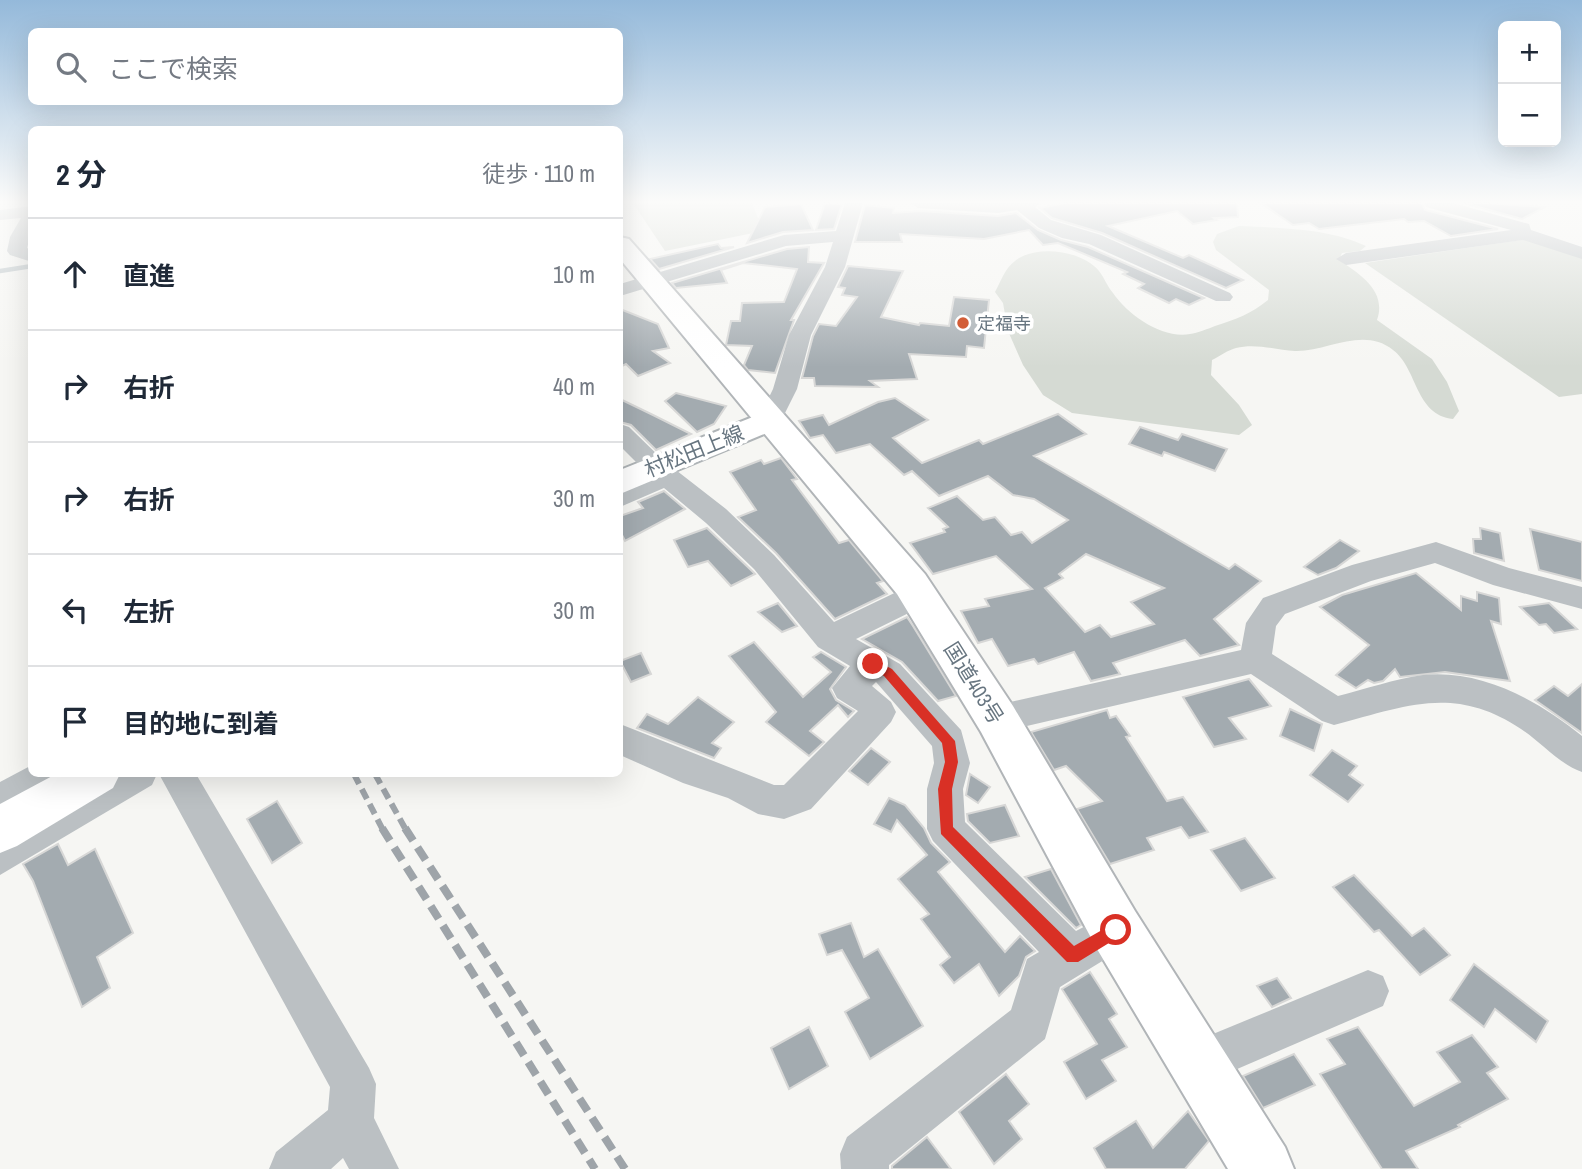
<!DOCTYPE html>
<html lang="ja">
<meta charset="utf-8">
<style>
:root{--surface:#fff;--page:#f6f6f7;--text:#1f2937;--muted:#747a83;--line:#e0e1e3}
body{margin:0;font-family:"Archivo Narrow","Noto Sans JP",sans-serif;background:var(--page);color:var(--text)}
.controls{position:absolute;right:21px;top:21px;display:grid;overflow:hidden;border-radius:10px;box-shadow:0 7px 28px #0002}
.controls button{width:63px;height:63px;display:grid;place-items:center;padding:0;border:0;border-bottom:2px solid var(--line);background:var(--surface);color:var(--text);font:35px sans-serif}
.stop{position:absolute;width:21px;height:21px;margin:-16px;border:5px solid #d93025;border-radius:50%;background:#fff}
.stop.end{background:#d93025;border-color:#fff;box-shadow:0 2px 7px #0008}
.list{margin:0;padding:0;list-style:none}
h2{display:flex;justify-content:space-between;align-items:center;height:91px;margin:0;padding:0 28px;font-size:30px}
h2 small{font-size:23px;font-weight:400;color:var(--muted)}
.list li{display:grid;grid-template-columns:46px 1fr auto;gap:21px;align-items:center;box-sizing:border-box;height:112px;padding:0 28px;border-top:2px solid var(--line)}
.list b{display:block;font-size:26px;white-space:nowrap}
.list em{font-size:23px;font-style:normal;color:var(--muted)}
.icon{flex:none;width:38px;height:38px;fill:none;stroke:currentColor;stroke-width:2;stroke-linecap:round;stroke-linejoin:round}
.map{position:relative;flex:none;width:1582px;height:1169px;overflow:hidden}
.search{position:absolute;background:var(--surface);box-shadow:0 7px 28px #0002;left:28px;top:28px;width:595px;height:77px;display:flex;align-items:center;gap:18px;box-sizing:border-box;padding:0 24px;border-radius:10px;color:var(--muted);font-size:26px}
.panel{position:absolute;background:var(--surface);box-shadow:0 7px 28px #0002;left:28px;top:126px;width:595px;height:651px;border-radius:10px}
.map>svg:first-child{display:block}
</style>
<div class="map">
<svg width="1582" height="1169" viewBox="0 0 1582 1169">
<rect width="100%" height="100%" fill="#f6f6f3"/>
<g fill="#d5dad3">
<path d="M 633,203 L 752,203 L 763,231 L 665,251 Z"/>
<path d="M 1239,226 C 1279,228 1329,228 1366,246 L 1360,251 L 1342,253 L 1339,260 C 1361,275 1387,291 1377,320 L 1432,359 L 1447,382 L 1459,411 L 1453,419 C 1415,415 1418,369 1393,350 C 1363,326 1327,352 1295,351 C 1276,350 1256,343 1236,348 C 1228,350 1220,356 1212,360 L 1211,375 L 1239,405 L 1252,425 L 1239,435 L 1072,413 L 1043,395 L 1023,365 L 1008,331 L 1003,303 L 995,292 C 1001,281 1005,268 1015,261 C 1035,244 1082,250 1099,271 C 1104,277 1107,286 1113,293 C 1128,315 1162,339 1190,334 C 1198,333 1207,329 1215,326 C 1236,319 1251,314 1268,300 L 1269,290 L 1216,250 L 1213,242 L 1217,234 Z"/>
<path d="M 1527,239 L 1582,257 L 1582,394 L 1559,397 L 1365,263 Z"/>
</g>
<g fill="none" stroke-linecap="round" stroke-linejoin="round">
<path stroke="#b6c0c4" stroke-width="4.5" d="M 0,271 L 32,266"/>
</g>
<g fill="#a3abb0" stroke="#d7d7d6" stroke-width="2" fill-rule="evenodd">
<path d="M 825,203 L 842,204 L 834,229 L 816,230 Z"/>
<path d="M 1064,203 L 1237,203 L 1238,217 L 1214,218 L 1217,220 L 1193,224 L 1177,211 L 1108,226 L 1183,258 L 1189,255 L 1243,280 L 1226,288 L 1102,233 L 1052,218 L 1040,208 Z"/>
<path d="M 1261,203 L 1422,203 L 1425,210 L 1498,229 L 1451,236 L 1424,221 L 1408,222 L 1404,219 L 1319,229 L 1309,223 L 1293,225 Z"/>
<path d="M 1464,203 L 1487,203 L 1545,207 L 1522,219 Z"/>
<path d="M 801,204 L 813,230 L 783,232 L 747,243 L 765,207 Z"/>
<path d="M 865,205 L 894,208 L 893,213 L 920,211 L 998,216 L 1016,213 L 1038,230 L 1061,240 L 1088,247 L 1204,298 L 1189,305 L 1176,299 L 1169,303 L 1138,288 L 1144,284 L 1123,274 L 1127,272 L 1058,243 L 1043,245 L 1029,230 L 984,239 L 900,234 L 902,242 L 855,242 Z"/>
<path d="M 718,244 L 721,248 L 734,247 L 659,269 L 650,259 Z"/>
<path d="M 809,247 L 808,262 L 824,263 L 791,320 L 794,320 L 775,373 L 748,370 L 744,365 L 752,346 L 726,345 L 731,321 L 740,321 L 742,303 L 784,302 L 797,269 L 743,263 L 721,270 L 727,283 L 676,288 L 672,283 L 787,249 Z"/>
<path d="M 848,266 L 903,271 L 881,317 L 919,325 L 920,323 L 949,326 L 954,297 L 989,300 L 984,348 L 967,346 L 966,357 L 909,354 L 917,379 L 870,381 L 878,387 L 815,386 L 814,378 L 802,378 L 813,336 L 819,324 L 836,326 L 857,297 L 842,295 L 845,288 L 838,287 Z"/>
<path d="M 620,309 L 658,324 L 669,348 L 653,351 L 670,363 L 638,376 L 626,364 L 620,367 Z"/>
<path d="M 676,393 L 726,406 L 714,424 L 697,432 L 665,401 Z"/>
<path d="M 895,398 L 928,420 L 893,438 L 922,463 L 979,440 L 983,444 L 1058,414 L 1086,434 L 1034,456 L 1229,569 L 1235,564 L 1261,581 L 1214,619 L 1239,645 L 1200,656 L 1185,640 L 1113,663 L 1120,674 L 1091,681 L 1074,652 L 1038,664 L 1034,659 L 1008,666 L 992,639 L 978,643 L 961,611 L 989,606 L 985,599 L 1032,589 L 996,556 L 933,574 L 910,543 L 945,532 L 943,529 L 948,527 L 928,508 L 957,496 L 983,520 L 995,517 L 1011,535 L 1022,532 L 1032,543 L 1068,520 L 1034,499 L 1013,495 L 988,476 L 939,496 L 912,471 L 904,475 L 870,444 L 836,453 L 823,435 L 810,438 L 799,421 L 823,415 L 829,425 L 878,402 ZM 1086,554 L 1164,588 L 1131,602 L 1154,624 L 1111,637 L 1100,625 L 1085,632 L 1045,588 L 1063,578 L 1059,574 Z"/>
<path d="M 620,399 L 653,415 L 691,434 L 656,450 L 631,425 L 620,422 Z"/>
<path d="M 1140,427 L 1178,440 L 1182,434 L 1227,449 L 1215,471 L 1164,452 L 1162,456 L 1129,444 Z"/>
<path d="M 781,458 L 797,479 L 792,480 L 839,543 L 849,540 L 883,581 L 877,583 L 887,594 L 835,619 L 776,553 L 738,517 L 756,510 L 730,472 L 761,460 L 764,464 Z"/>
<path d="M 664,491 L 685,509 L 625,541 L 620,531 L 620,516 L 643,508 L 638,502 Z"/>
<path d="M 707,528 L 752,571 L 755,574 L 731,586 L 708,561 L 688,567 L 674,540 Z"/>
<path d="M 1480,528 L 1500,533 L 1504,561 L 1474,553 L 1473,539 L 1481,539 Z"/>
<path d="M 1530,529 L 1582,542 L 1582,581 L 1539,570 Z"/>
<path d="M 1340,540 L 1359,551 L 1336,568 L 1318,575 L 1304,567 Z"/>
<path d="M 1416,573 L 1461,610 L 1461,596 L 1477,601 L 1477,592 L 1499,598 L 1501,624 L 1491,621 L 1510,681 L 1445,672 L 1400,677 L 1395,669 L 1383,681 L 1374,683 L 1368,680 L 1356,688 L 1336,675 L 1369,645 L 1320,607 L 1342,595 Z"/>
<path d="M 778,603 L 797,626 L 782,632 L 758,612 Z"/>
<path d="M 1549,603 L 1577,629 L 1554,633 L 1546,624 L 1539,625 L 1520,607 Z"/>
<path d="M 907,617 L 913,626 L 956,696 L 938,701 L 902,662 L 862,639 Z"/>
<path d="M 754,642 L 803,697 L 831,672 L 813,657 L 821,652 L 846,667 L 830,689 L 836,700 L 854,711 L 848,717 L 838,705 L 810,731 L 824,742 L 809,756 L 766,722 L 776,712 L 729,656 Z"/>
<path d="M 641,653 L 651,674 L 631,682 L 620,661 Z"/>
<path d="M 1249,679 L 1271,706 L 1229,718 L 1246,739 L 1214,747 L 1183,697 Z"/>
<path d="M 1582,684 L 1582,733 L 1535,700 L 1554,686 L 1568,696 Z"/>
<path d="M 698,697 L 734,722 L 712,743 L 721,748 L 714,758 L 637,728 L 647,714 L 668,724 Z"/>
<path d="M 1290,709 L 1322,724 L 1314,751 L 1280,736 Z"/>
<path d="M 1107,710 L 1110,718 L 1116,716 L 1130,736 L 1126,737 L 1167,801 L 1183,797 L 1208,832 L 1189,838 L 1181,827 L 1147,838 L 1154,850 L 1110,864 L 1077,809 L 1102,801 L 1066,766 L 1054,770 L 1031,732 Z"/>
<path d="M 871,748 L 890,762 L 868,785 L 849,771 Z"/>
<path d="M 1332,750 L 1357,766 L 1349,775 L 1363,785 L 1348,802 L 1310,775 Z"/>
<path d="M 970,774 L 990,787 L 978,803 L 966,795 Z"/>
<path d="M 889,798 L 905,805 L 924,828 L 931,843 L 950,862 L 938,872 L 1005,952 L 1020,936 L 1035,951 L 1026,957 L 1019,976 L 999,996 L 979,964 L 954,983 L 940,965 L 950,957 L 921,919 L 929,914 L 898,879 L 927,855 L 897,820 L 891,832 L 874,824 Z"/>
<path d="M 277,801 L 302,843 L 272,863 L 247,819 Z"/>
<path d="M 1005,805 L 1019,836 L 990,843 L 968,821 L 967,814 Z"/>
<path d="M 1245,838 L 1275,878 L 1241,891 L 1211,850 Z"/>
<path d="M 58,844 L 68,865 L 95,849 L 133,933 L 97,957 L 110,988 L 82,1007 L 33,881 L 23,864 Z"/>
<path d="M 1051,869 L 1081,925 L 1076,928 L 1025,877 Z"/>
<path d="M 1354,875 L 1412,936 L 1424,928 L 1450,955 L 1420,975 L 1379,930 L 1374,932 L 1333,887 Z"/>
<path d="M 851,923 L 864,957 L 878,949 L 923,1026 L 870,1059 L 845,1012 L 869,998 L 842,950 L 827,955 L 819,934 Z"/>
<path d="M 1474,964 L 1548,1021 L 1536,1042 L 1495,1009 L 1484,1027 L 1450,1000 Z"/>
<path d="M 1090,972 L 1117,1014 L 1109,1019 L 1127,1047 L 1102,1060 L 1116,1081 L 1086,1099 L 1064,1062 L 1097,1044 L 1062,989 Z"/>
<path d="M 1277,978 L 1291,998 L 1272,1007 L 1257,986 Z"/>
<path d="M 809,1027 L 828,1066 L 789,1089 L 771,1048 Z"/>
<path d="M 1358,1027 L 1414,1106 L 1460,1082 L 1437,1052 L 1472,1035 L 1498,1067 L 1487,1073 L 1508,1099 L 1458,1125 L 1460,1127 L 1406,1151 L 1418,1169 L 1382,1169 L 1320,1074 L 1345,1064 L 1327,1039 Z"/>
<path d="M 1294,1054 L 1315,1085 L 1263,1108 L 1243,1076 Z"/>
<path d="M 1006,1074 L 1029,1104 L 1009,1121 L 1022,1139 L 994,1164 L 959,1112 Z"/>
<path d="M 1188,1111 L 1209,1141 L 1185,1169 L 1106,1169 L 1094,1148 L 1136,1121 L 1153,1148 Z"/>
<path d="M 927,1137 L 951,1169 L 892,1169 L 892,1166 Z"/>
</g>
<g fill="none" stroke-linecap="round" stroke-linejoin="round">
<defs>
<g id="major">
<path d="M 770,410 L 781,413 L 786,420 L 781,427 L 620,494 L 620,470 Z"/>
<path d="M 56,774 L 120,774 L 113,788 L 17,846 L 0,853 L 0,804 Z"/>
</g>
<path id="highway" d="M 620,237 L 629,239 L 925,574 L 1013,706 L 1135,911 L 1285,1147 L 1294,1169 L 1228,1169 L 1097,949 L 981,732 L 897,594 L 620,259 Z"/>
</defs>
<use href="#major" stroke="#afb4b7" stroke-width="4"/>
<use href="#highway" stroke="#b1b5b8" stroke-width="4"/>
<g fill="#bbc0c3" fill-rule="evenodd">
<path d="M 845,203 L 863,203 L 845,267 L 811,335 L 797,389 L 779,425 L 761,425 L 758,420 L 773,389 L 789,335 L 825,267 L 833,242 L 786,246 L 620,296 L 620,284 L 784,235 L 836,231 Z"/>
<path d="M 910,203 L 1040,203 L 1035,207 L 1051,220 L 1101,235 L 1230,293 L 1233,297 L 1230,301 L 1216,301 L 1089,244 L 1062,238 L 1039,228 L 1017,210 L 998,213 L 918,208 Z"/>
<path d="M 1424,203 L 1453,203 L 1529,224 L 1531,230 L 1582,247 L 1582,259 L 1523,240 L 1346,265 L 1336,259 L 1346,253 L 1511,230 L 1426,207 Z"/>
<path d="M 32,206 L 32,231 L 27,248 L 32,250 L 32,262 L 10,255 L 7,251 L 10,237 L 21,218 L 0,220 L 0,210 Z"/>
<path d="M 620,424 L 629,427 L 663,460 L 726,509 L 774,555 L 834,622 L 907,587 L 918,584 L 929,587 L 933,595 L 929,603 L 856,639 L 900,664 L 961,730 L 970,763 L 963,789 L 965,822 L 1076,931 L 1116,910 L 1130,916 L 1136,930 L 1130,944 L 1060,987 L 1045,1039 L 889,1165 L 889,1169 L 841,1169 L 840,1154 L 847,1137 L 1011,1010 L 1027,959 L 1039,952 L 933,841 L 927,829 L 927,789 L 934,763 L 932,746 L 876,682 L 872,686 L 891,702 L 896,712 L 891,722 L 811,809 L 784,819 L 758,814 L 728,798 L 683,783 L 620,755 L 620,724 L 774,785 L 784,785 L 858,711 L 837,698 L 832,688 L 850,666 L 818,647 L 754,569 L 706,523 L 664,488 L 620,507 L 620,487 L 648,474 L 620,446 Z"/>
<path d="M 1436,542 L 1509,568 L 1582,587 L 1582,609 L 1493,585 L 1435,563 L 1371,581 L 1285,614 L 1276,626 L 1272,654 L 1338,696 C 1366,689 1394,679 1423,675 C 1481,669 1538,700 1582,736 L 1582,772 C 1559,764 1541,742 1521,729 C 1453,684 1405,707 1334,725 L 1322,721 L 1251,674 L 997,733 L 985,729 L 980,719 L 985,709 L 997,705 L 1241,650 L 1246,623 L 1263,598 L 1352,565 Z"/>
<path d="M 32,765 L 32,774 L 67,774 L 62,785 L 0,818 L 0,782 Z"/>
<path d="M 108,774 L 157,774 L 152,785 L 0,875 L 0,836 Z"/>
<path d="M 159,774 L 196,774 L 369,1068 L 376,1084 L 374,1118 L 399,1169 L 349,1169 L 343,1158 L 331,1169 L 269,1169 L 276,1152 L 328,1110 L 330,1087 Z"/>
<path d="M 1368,970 L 1383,976 L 1389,991 L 1383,1006 L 1200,1085 L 1184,1078 L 1177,1062 L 1184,1046 Z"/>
</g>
<use href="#major" fill="#fff" fill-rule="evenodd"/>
<use href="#highway" fill="#fff" fill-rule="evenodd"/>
<g stroke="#9ea4a9" stroke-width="6" stroke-dasharray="11 6" stroke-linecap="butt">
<path d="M 354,774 L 383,830"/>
<path d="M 375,774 L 406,830"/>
</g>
<g stroke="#9ea4a9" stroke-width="8" stroke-dasharray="15 8" stroke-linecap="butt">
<path d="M 382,828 L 595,1169"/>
<path d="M 405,828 L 625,1169"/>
</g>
</g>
<linearGradient id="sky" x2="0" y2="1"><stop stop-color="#94b9da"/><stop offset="0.55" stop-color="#fbfbfa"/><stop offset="1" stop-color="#fbfbfa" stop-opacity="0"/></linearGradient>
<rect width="1582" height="367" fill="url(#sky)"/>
<path fill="#d93025" d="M 873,659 L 892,669 L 955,741 L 958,762 L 952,789 L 953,827 L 1074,946 L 1116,922 L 1124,930 L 1122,935 L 1078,962 L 1067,962 L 941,834 L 938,789 L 945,762 L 942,743 L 884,676 L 868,667 L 868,660 Z"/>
<circle fill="#d25d37" stroke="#fff" stroke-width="2.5" cx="963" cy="323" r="7"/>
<g text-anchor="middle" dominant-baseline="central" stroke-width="7" stroke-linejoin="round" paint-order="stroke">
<g font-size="18" fill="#687681" stroke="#fff" text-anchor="start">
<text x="977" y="323">定福寺</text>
</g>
<g font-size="21" fill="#687681" stroke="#fff">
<text transform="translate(694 451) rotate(-22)">村松田上線</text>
<text transform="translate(974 683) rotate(58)">国道403号</text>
</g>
</g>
</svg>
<div class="controls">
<button>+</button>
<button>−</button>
</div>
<div class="stop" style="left:1116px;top:930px"></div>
<div class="stop end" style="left:873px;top:664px"></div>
<div class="search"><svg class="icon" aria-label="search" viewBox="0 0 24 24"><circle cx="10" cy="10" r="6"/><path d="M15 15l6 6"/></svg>ここで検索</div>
<section class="panel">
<h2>2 分<small>徒歩 · 110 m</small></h2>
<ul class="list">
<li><svg class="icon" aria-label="ahead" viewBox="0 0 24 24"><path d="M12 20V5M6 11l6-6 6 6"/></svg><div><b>直進</b></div><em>10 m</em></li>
<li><svg class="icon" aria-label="right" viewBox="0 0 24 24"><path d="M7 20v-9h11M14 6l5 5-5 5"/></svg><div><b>右折</b></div><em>40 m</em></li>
<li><svg class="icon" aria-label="right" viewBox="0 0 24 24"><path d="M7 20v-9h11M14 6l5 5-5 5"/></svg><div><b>右折</b></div><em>30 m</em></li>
<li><svg class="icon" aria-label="left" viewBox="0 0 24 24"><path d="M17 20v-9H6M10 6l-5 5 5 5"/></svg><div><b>左折</b></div><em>30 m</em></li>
<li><svg class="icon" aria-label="arrive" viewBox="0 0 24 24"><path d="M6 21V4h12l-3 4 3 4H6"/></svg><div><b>目的地に到着</b></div></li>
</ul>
</section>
</div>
